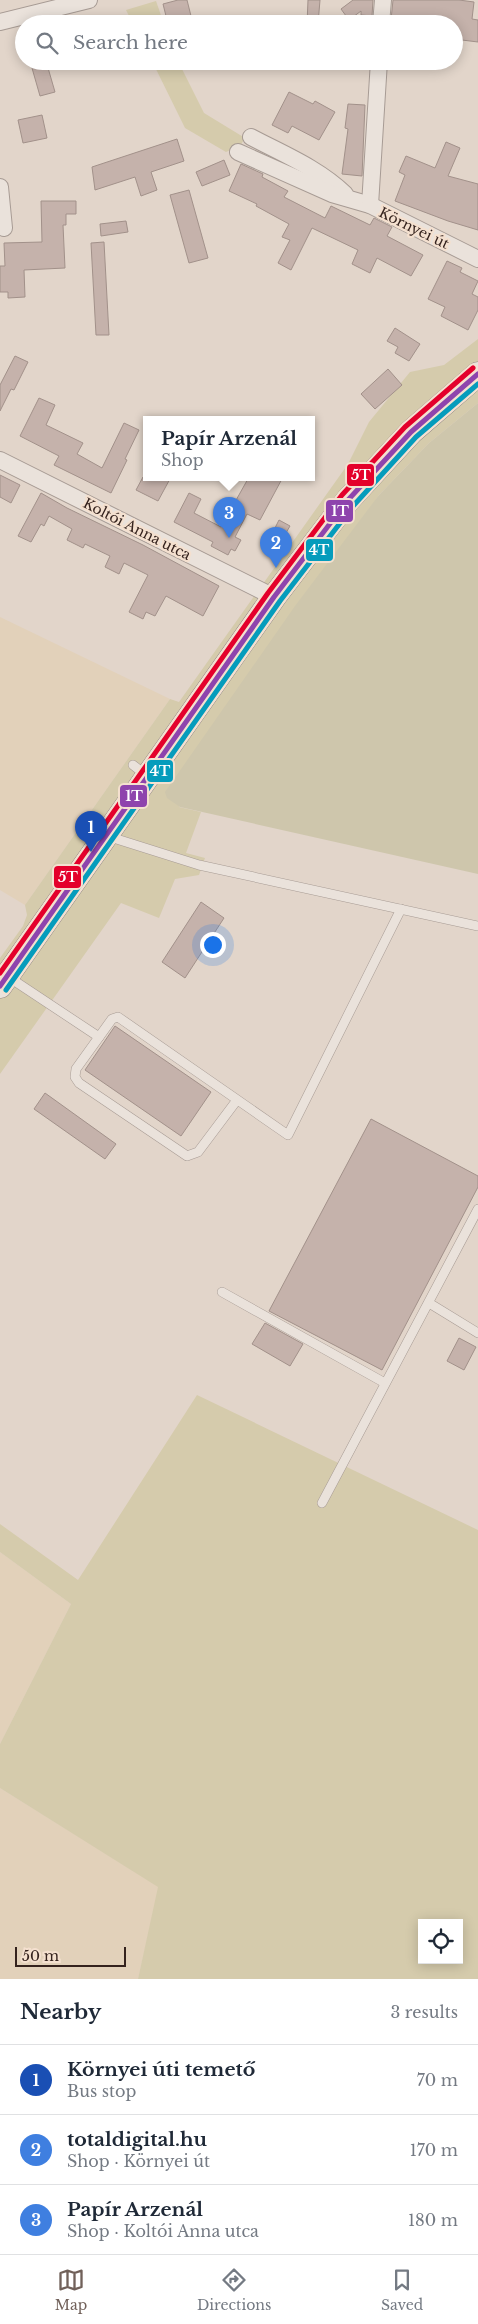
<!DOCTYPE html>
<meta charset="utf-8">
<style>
:root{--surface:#fff;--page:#f2f2f3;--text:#1f2937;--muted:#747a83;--line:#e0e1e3;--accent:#71615a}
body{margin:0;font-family:"Libre Baskerville",serif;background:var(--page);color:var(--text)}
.controls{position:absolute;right:15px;bottom:15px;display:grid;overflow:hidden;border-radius:0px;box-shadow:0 2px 12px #0003}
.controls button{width:45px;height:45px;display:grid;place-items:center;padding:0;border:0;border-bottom:1px solid var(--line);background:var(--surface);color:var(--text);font:25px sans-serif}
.scale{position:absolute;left:15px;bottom:12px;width:111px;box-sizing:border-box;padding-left:5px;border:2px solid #34221d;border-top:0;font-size:14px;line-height:18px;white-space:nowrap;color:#34221d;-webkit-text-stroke:4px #f4e0cf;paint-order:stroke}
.you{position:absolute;left:212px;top:944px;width:18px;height:18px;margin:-12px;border:4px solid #fff;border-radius:50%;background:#1a73e8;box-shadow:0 0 0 8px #1a73e833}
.badge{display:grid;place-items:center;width:32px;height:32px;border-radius:50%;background:var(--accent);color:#fff;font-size:16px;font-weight:700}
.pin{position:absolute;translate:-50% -41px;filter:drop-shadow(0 1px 2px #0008)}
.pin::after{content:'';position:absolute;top:26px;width:18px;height:15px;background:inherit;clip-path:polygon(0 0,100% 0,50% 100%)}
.popup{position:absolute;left:143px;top:416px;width:172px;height:65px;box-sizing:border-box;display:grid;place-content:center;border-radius:0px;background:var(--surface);filter:drop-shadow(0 1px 4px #0005);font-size:16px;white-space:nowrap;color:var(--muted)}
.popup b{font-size:19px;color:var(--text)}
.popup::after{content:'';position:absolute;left:50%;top:100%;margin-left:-10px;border:10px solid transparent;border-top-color:var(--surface)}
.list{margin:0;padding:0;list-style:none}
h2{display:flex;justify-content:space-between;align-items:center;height:65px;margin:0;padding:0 20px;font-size:21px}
h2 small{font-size:16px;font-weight:400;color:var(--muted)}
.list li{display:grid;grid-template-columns:32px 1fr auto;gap:15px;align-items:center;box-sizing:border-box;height:70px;padding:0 20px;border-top:1px solid var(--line)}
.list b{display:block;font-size:19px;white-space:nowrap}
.list p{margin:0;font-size:16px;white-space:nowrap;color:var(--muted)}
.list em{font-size:16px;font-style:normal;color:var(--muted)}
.icon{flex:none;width:28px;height:28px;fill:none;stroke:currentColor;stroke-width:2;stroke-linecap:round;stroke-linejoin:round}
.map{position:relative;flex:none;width:478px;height:1979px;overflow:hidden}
.search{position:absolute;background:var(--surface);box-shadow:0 2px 12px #0003;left:15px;right:15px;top:15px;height:55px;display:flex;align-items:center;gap:12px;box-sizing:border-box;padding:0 18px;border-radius:28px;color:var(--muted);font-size:19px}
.sheet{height:275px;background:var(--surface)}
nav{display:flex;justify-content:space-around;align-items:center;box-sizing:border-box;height:70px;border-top:1px solid var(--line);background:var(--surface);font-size:14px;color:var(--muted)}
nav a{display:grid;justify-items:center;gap:2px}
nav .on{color:var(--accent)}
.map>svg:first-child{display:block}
</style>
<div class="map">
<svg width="478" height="1979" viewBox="0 0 478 1979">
<rect width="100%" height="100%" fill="#e2d5ca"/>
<g fill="#e2d1ba">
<path d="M 0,617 L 170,699 L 25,905 L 0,890 Z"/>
<path d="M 0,1552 L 71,1604 L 0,1744 Z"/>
<path d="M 0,1788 L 159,1887 L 138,1979 L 0,1979 Z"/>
</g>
<g fill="#d5cbac" fill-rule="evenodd">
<path d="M 156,1 L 164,24 L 133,24 L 126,10 Z"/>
<path d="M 152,61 L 178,61 L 204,113 L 245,138 L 240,146 L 226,152 L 185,128 Z"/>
<path d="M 478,339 L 478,403 L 429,443 L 379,495 L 179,807 L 201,812 L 186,853 L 205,858 L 199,875 L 175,879 L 159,918 L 121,903 L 0,1074 L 0,958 L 23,926 L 27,915 L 25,905 L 170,699 L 179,702 L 348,464 L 369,422 L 410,372 L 444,365 Z"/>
<path d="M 197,1395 L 478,1530 L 478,1979 L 138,1979 L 158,1887 L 0,1788 L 0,1744 L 71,1604 L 0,1552 L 0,1524 L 78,1580 ZM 422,1923 L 459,1923 L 459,1960 L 422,1960 Z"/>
</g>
<path fill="#cec6ac" d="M 478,403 L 478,874 L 180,807 L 167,798 L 165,792 L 295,606 L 379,495 L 429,443 Z"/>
<g fill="#c5b2ab" stroke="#a2918a">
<path d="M 178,0 L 187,0 L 193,24 L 168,24 L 163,4 Z"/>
<path d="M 308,0 L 320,0 L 318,24 L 307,24 Z"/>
<path d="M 353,0 L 373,0 L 372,16 L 361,15 L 361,11 L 349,20 L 341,9 Z"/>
<path d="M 393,0 L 459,0 L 474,2 L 472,19 L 478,20 L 478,42 L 454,39 L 454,24 L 407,24 L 408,22 L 391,20 Z"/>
<path d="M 30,61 L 46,61 L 55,92 L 40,96 Z"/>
<path d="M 289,92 L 313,104 L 315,101 L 335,112 L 319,140 L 292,126 L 288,133 L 272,125 Z"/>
<path d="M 348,104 L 365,105 L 362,176 L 342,174 L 348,129 L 345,128 Z"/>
<path d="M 42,115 L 47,138 L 23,143 L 18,120 Z"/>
<path d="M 177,139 L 184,161 L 151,172 L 157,190 L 141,196 L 135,177 L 95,190 L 92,167 Z"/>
<path d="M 446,142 L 460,148 L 448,176 L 478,184 L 478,230 L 448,221 L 395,201 L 405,175 L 399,172 L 406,156 L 435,168 Z"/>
<path d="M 224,160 L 230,175 L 202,186 L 196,172 Z"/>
<path d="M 241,164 L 263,174 L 262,177 L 288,191 L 284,197 L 325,218 L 331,206 L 370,225 L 374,218 L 392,227 L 387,236 L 423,255 L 411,276 L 377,258 L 370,273 L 352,264 L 358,250 L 312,228 L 291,270 L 278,263 L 290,240 L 282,237 L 289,224 L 256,206 L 257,204 L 229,191 Z"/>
<path d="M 189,190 L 208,258 L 189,263 L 170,195 Z"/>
<path d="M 41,201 L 76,201 L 76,214 L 66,214 L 66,225 L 63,225 L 65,268 L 24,270 L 25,297 L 8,298 L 8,292 L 0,292 L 0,266 L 5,266 L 4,243 L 42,242 Z"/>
<path d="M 126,221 L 128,232 L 101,236 L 100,224 Z"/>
<path d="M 104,242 L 109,335 L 96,335 L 91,243 Z"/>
<path d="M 447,261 L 462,268 L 460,272 L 478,281 L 472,294 L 478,297 L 478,310 L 468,330 L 441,316 L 445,307 L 428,299 Z"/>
<path d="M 395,328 L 420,344 L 409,361 L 395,353 L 398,347 L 387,341 Z"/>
<path d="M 15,356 L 28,362 L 14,390 L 11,389 L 0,411 L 0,385 Z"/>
<path d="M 388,369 L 402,385 L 375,409 L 361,394 Z"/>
<path d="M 39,398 L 55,405 L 46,425 L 83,443 L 77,454 L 102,468 L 124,423 L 139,430 L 125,459 L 127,460 L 111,493 L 54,465 L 59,456 L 20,436 Z"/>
<path d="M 0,475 L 20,485 L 11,503 L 0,497 Z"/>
<path d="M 143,477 L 171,477 L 158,501 L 136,490 Z"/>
<path d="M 249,477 L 283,477 L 260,520 L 247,514 L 235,537 L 241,540 L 235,551 L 231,549 L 228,555 L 211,546 L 213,542 L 174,522 L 189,493 L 201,499 L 194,513 L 221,527 Z"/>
<path d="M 41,493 L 67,508 L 143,545 L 219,586 L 203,616 L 166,596 L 155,616 L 146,612 L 143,619 L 129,612 L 148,575 L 124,563 L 119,574 L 105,567 L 110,556 L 85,544 L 83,548 L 67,540 L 72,529 L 49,516 L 44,526 L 41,524 L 31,542 L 18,536 Z"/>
<path d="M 279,520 L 290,526 L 283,538 L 273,532 Z"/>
<path d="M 201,902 L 224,918 L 185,978 L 162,962 Z"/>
<path d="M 115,1026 L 211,1092 L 181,1136 L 85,1070 Z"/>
<path d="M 45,1093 L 116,1144 L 105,1159 L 34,1109 Z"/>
<path d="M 371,1119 L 478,1176 L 478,1187 L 382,1370 L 269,1311 Z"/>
<path d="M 265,1323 L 303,1344 L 290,1366 L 252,1344 Z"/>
<path d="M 459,1338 L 476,1347 L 464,1370 L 447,1361 Z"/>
</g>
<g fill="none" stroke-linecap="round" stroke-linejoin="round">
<defs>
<g id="lane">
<path d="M 133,765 L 147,776"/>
<path d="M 107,836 L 199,865 L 478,926"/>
<path d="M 7,976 L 99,1037"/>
<path d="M 237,1100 L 198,1152 L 187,1156 L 79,1083 L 75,1077 L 76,1069 L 112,1019 L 118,1017 L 288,1135 L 401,909"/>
<path d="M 222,1292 L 385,1383"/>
<path d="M 429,1303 L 478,1333"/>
<path d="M 322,1503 L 478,1209"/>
</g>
<g id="street">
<path d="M 0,22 L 89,0"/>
<path d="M 381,24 L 383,0"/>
<path d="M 251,137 C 283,154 318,168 345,194"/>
<path d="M 238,152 L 332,194 L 370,205 L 478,259"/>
<path d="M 0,187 L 4,228"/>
<path d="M 370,205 L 379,61"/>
<path d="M 0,460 L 274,597"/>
</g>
<path id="secondary" d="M 0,986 L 274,597 L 348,500 L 411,432 L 478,374"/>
</defs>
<use href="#lane" stroke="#a79b94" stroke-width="10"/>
<use href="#street" stroke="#a79b94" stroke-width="18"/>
<use href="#secondary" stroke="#968b84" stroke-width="25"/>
<use href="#lane" stroke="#eae2db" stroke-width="9"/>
<use href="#street" stroke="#eae2db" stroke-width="16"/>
<use href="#secondary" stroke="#eae2db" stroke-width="24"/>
<defs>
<path id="bus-1" d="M 0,986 L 274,597 L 348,500 L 411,432 L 478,374"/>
<path id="bus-2" d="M 6,990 L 280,601 L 354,505 L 416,437 L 478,384"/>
<path id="bus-3" d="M 0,973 L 268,593 L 342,495 L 405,427 L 473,368"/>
</defs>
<use href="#bus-1" stroke="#f4e0cf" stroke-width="9"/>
<use href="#bus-2" stroke="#f4e0cf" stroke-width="9"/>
<use href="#bus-3" stroke="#f4e0cf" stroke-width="9"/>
<use href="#bus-1" stroke="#8e44ad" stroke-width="5"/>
<use href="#bus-2" stroke="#059cbc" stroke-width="5"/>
<use href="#bus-3" stroke="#e4002b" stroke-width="5"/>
</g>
<g text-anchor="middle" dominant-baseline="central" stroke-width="4.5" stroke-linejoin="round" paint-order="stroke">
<g font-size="14" fill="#34221d" stroke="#f4e0cf">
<text transform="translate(414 228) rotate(26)">Környei út</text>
<text transform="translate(137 529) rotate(27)">Koltói Anna utca</text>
</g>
</g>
<g stroke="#f4e0cf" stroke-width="2">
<rect x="346" y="463" width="29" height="24" rx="5" fill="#e4002b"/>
<rect x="325" y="499" width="29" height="24" rx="5" fill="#8e44ad"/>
<rect x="305" y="538" width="29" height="24" rx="5" fill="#059cbc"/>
<rect x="146" y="759" width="28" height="24" rx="5" fill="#059cbc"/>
<rect x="119" y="784" width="29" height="24" rx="5" fill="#8e44ad"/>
<rect x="53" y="865" width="29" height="24" rx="5" fill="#e4002b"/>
</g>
<g font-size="14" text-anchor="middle" font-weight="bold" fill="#fff">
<text x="361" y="480">5T</text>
<text x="340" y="516">1T</text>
<text x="319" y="555">4T</text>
<text x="160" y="776">4T</text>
<text x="134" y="801">1T</text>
<text x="68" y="882">5T</text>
</g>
</svg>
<div class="controls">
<button><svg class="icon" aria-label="locate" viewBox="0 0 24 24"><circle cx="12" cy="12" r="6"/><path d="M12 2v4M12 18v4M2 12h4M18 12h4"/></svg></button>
</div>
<div class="scale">50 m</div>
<div class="you"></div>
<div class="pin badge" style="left:91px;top:852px;background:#1a4fb4">1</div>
<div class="pin badge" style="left:276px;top:568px;background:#3f7fe0">2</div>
<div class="pin badge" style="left:229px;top:538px;background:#3f7fe0">3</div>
<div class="popup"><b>Papír Arzenál</b>Shop</div>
<div class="search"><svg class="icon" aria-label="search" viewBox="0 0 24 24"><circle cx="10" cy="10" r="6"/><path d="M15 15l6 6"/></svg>Search here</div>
</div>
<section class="sheet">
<h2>Nearby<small>3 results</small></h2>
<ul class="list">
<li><span class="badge" style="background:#1a4fb4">1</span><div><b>Környei úti temető</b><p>Bus stop</p></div><em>70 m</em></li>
<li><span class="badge" style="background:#3f7fe0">2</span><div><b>totaldigital.hu</b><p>Shop · Környei út</p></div><em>170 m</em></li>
<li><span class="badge" style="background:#3f7fe0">3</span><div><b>Papír Arzenál</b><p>Shop · Koltói Anna utca</p></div><em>180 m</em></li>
</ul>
</section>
<nav>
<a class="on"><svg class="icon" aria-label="map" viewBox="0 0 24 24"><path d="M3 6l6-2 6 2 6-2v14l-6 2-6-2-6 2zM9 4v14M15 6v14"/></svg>Map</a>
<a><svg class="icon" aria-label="directions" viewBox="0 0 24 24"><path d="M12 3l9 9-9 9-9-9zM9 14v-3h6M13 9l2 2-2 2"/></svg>Directions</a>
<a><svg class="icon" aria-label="saved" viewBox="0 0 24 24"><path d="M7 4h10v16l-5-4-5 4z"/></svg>Saved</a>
</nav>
